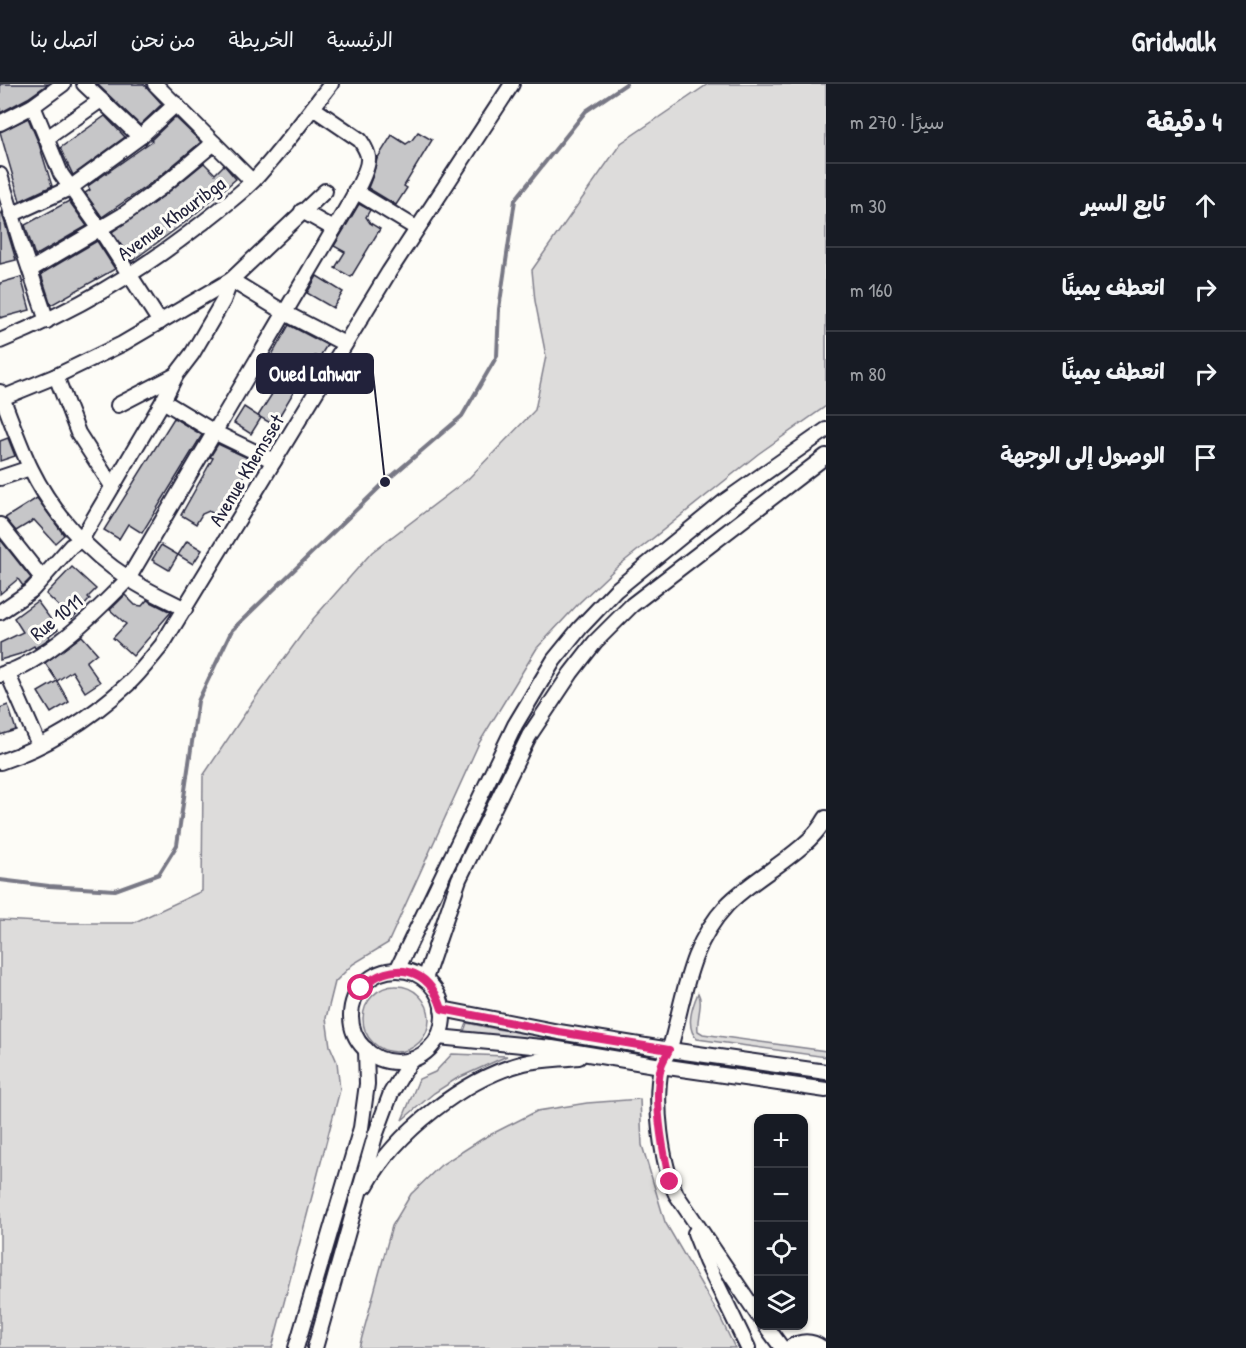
<!DOCTYPE html>
<html lang="ar">
<meta charset="utf-8">
<style>
:root{--surface:#171b24;--page:#242831;--text:#f1f3f6;--muted:#9ea1a6;--line:#363941}
body{margin:0;font-family:"Patrick Hand","Playpen Sans Arabic",sans-serif;background:var(--page);color:var(--text);direction:rtl}
.controls{position:absolute;right:18px;bottom:18px;display:grid;overflow:hidden;border-radius:12px;box-shadow:0 2px 4px #0004}
.controls button{width:54px;height:54px;display:grid;place-items:center;padding:0;border:0;border-bottom:2px solid var(--line);background:var(--surface);color:var(--text);font:30px sans-serif}
.stop{position:absolute;width:18px;height:18px;margin:-14px;border:4px solid #db2777;border-radius:50%;background:#fff}
.stop.end{background:#db2777;border-color:#fff;box-shadow:0 2px 6px #0008}
.list{margin:0;padding:0;list-style:none}
h2{display:flex;justify-content:space-between;align-items:center;height:78px;margin:0;padding:0 24px;font-size:26px}
h2 small{font-size:20px;font-weight:400;color:var(--muted)}
.list li{display:grid;grid-template-columns:39px 1fr auto;gap:18px;align-items:center;box-sizing:border-box;height:84px;padding:0 24px;border-top:2px solid var(--line)}
.list b{display:block;font-size:22px;white-space:nowrap}
.list em{font-size:20px;font-style:normal;color:var(--muted)}
.icon{flex:none;width:33px;height:33px;fill:none;stroke:currentColor;stroke-width:2;stroke-linecap:round;stroke-linejoin:round}
.map{position:relative;flex:none;width:826px;height:1264px;overflow:hidden;direction:ltr}
header{display:flex;align-items:center;gap:36px;box-sizing:border-box;height:84px;padding:0 30px;background:var(--surface);border-bottom:2px solid var(--line)}
header strong{font-size:28px}
nav{display:flex;gap:33px;margin-inline-start:auto;font-size:21px}
main{display:flex}
aside{flex:1;background:var(--surface)}
.map>svg:first-child{display:block}
</style>
<header>
<strong>Gridwalk</strong>
<nav><a>الرئيسية</a><a>الخريطة</a><a>من نحن</a><a>اتصل بنا</a></nav>
</header>
<main>
<aside>
<h2>4 دقيقة<small>سيرًا · 270 m</small></h2>
<ul class="list">
<li><svg class="icon" aria-label="ahead" viewBox="0 0 24 24"><path d="M12 20V5M6 11l6-6 6 6"/></svg><div><b>تابع السير</b></div><em>30 m</em></li>
<li><svg class="icon" aria-label="right" viewBox="0 0 24 24"><path d="M7 20v-9h11M14 6l5 5-5 5"/></svg><div><b>انعطف يمينًا</b></div><em>160 m</em></li>
<li><svg class="icon" aria-label="right" viewBox="0 0 24 24"><path d="M7 20v-9h11M14 6l5 5-5 5"/></svg><div><b>انعطف يمينًا</b></div><em>80 m</em></li>
<li><svg class="icon" aria-label="arrive" viewBox="0 0 24 24"><path d="M6 21V4h12l-3 4 3 4H6"/></svg><div><b>الوصول إلى الوجهة</b></div></li>
</ul>
</aside>
<div class="map">
<svg width="826" height="1264" viewBox="0 0 826 1264">
<rect width="100%" height="100%" fill="#fdfcf7"/>
<filter id="ink" filterUnits="userSpaceOnUse"><feTurbulence type="fractalNoise" baseFrequency=".0167" numOctaves="2"/><feDisplacementMap in="SourceGraphic" scale="12" xChannelSelector="R" yChannelSelector="G"/><feConvolveMatrix kernelMatrix="1 2 1 2 8 2 1 2 1" color-interpolation-filters="sRGB"/></filter>
<g filter="url(#ink)">
<g fill="#dddcdb" stroke="#807f8b" stroke-width="1.5">
<path d="M 708,0 L 826,0 L 826,322 L 758,370 L 617,483 L 580,518 L 537,564 L 479,659 L 388,859 L 353,880 L 335,898 L 326,934 L 330,962 L 337,978 L 340,1006 L 272,1264 L 0,1264 L 0,836 L 60,839 L 133,839 L 202,807 L 203,692 L 256,613 L 313,535 L 372,468 L 468,395 L 535,326 L 546,272 L 535,217 L 532,186 L 621,59 Z"/>
<circle cx="396" cy="935" r="33"/>
<path d="M 698,909 C 704,919 696,934 698,947 L 703,950 L 826,967 L 826,973 L 697,955 C 685,943 692,923 698,909 Z"/>
<path d="M 467,939 L 496,945 L 612,962 L 611,968 L 495,952 L 463,950 Z"/>
<path d="M 452,970 L 507,972 L 456,995 L 434,1009 L 402,1036 L 419,995 L 435,988 Z"/>
<path d="M 721,979 L 821,993 L 820,998 L 720,984 Z"/>
<path d="M 640,1015 L 642,1061 L 665,1138 L 719,1231 L 735,1264 L 359,1264 L 392,1142 L 411,1110 L 441,1081 L 482,1055 L 537,1027 L 587,1019 Z"/>
</g>
<g fill="none" stroke-linecap="round" stroke-linejoin="round">
<path stroke="#787885" stroke-width="4" d="M 0,796 L 49,802 L 115,806 L 159,790 L 177,761 L 198,617 L 232,546 L 385,398 L 462,332 L 497,272 L 499,225 L 515,116 L 586,27 L 626,0"/>
</g>
<g fill="#c6c6c8" stroke="#22223b" stroke-width="1.5">
<path d="M 0,0 L 48,0 L 28,14 L 0,29 Z"/>
<path d="M 97,0 L 144,0 L 162,20 L 140,41 Z"/>
<path d="M 105,32 L 125,53 L 73,91 L 60,64 Z"/>
<path d="M 175,33 L 201,58 L 154,97 L 102,133 L 85,109 L 90,106 L 88,102 L 152,57 L 151,56 Z"/>
<path d="M 28,34 L 39,60 L 52,102 L 20,117 L 0,48 Z"/>
<path d="M 418,48 L 432,56 L 404,102 L 407,104 L 396,121 L 368,104 L 373,91 L 377,75 L 392,51 L 406,60 L 412,56 Z"/>
<path d="M 204,79 L 215,90 L 224,81 L 236,95 L 187,137 L 132,177 L 112,148 L 165,111 Z"/>
<path d="M 69,117 L 87,142 L 35,172 L 25,141 Z"/>
<path d="M 359,120 L 370,126 L 366,133 L 370,139 L 380,145 L 351,193 L 335,184 L 345,168 L 334,162 Z"/>
<path d="M 0,129 L 2,129 L 16,176 L 0,180 Z"/>
<path d="M 97,157 L 115,185 L 51,221 L 41,190 Z"/>
<path d="M 317,192 L 343,208 L 333,224 L 307,209 Z"/>
<path d="M 21,193 L 30,226 L 0,234 L 0,199 Z"/>
<path d="M 289,241 L 327,261 L 319,274 L 315,272 L 274,341 L 258,332 L 272,310 L 255,301 Z"/>
<path d="M 244,323 L 261,334 L 251,350 L 234,339 Z"/>
<path d="M 174,334 L 202,351 L 142,449 L 128,440 L 119,455 L 104,446 Z"/>
<path d="M 8,354 L 15,372 L 0,377 L 0,357 Z"/>
<path d="M 218,360 L 252,376 L 221,434 L 209,427 L 202,430 L 196,440 L 181,431 L 213,374 L 210,373 Z"/>
<path d="M 37,414 L 64,451 L 55,459 L 34,436 L 16,447 L 5,434 Z"/>
<path d="M 0,455 L 31,494 L 23,502 L 18,495 L 0,510 Z"/>
<path d="M 187,457 L 202,466 L 193,480 L 178,471 Z"/>
<path d="M 161,461 L 178,471 L 169,486 L 152,476 Z"/>
<path d="M 72,483 L 96,505 L 88,513 L 90,515 L 72,535 L 46,510 Z"/>
<path d="M 125,511 L 135,521 L 142,522 L 147,516 L 171,528 L 133,572 L 113,554 L 126,540 L 110,526 Z"/>
<path d="M 37,517 L 58,545 L 49,552 L 50,554 L 35,564 L 34,562 L 20,570 L 0,576 L 0,559 L 23,548 L 14,534 Z"/>
<path d="M 82,552 L 97,569 L 86,578 L 100,598 L 85,608 L 72,587 L 57,597 L 45,579 Z"/>
<path d="M 57,597 L 69,618 L 51,629 L 38,608 Z"/>
<path d="M 8,621 L 16,646 L 0,651 L 0,624 Z"/>
</g>
<g fill="none" stroke-linecap="round" stroke-linejoin="round">
<defs>
<g id="minor">
<path d="M 155,0 L 214,59"/>
<path d="M 101,16 L 140,53"/>
<path d="M 33,22 L 61,90 L 100,145 L 160,238"/>
<path d="M 0,39 L 33,22 L 63,0"/>
<path d="M 47,54 L 101,16 L 84,0"/>
<path d="M 0,91 L 21,160 L 47,237"/>
<path d="M 355,107 L 416,144"/>
<path d="M 302,127 L 334,145"/>
<path d="M 11,131 L 70,104 L 140,53 L 176,20"/>
<path d="M 30,186 L 123,131 L 160,104 L 214,59 L 252,97"/>
<path d="M 0,257 C 75,226 137,190 201,140 C 219,126 238,112 254,96 C 282,66 306,32 331,0"/>
<path d="M 56,292 L 78,349 L 112,402"/>
<path d="M 0,308 C 10,333 19,360 31,385 C 52,428 87,468 128,494 C 145,506 166,515 185,525"/>
<path d="M 2,314 L 56,292 L 122,260 L 231,196 L 325,107"/>
<path d="M 163,317 L 216,349 L 274,377"/>
<path d="M 118,321 L 176,291"/>
<path d="M 0,394 L 30,384"/>
<path d="M 0,441 L 42,494"/>
<path d="M 0,528 L 32,506 L 71,462 L 81,456 L 163,317 L 176,291 L 192,270 L 223,217 L 231,196 L 285,229 L 345,260"/>
<path d="M 7,588 L 39,661"/>
<path d="M 0,591 C 47,577 95,529 128,495 L 334,145 C 343,130 370,88 368,73 C 367,66 363,61 360,56 L 313,24"/>
<path d="M 0,678 C 48,662 91,634 128,600 C 140,589 151,574 162,561 L 389,188 L 512,0"/>
<path d="M 397,886 L 515,641 L 554,576 L 580,544 L 616,506 L 725,417 L 826,346"/>
<circle cx="397" cy="932" r="46"/>
<path d="M 425,895 L 459,795 L 529,652 L 571,589 L 595,558 L 632,521 L 826,372"/>
<path d="M 442,925 L 559,948 L 670,966 L 826,988"/>
<path d="M 438,953 L 552,964 L 661,982 L 826,1006"/>
<path d="M 366,1102 C 395,1049 465,994 524,979 C 541,975 561,975 579,973"/>
<path d="M 695,1149 L 706,1177 L 748,1264"/>
<path d="M 758,1231 L 676,1110 C 661,1078 654,1019 661,984 C 662,977 668,971 670,964 C 685,912 688,863 727,821 C 756,791 807,769 826,734"/>
<path d="M 766,1242 L 782,1264"/>
<path d="M 296,1264 L 361,1044 L 367,1000 L 366,965"/>
<path d="M 315,1264 L 375,1052 L 391,1009 L 411,976"/>
<path d="M 789,1264 C 800,1257 811,1256 822,1264"/>
</g>
</defs>
<use href="#minor" stroke="#22223b" stroke-width="18"/>
<use href="#minor" stroke="#fdfcf7" stroke-width="14"/>
</g>
</g>
<g fill="none" stroke-linecap="round" stroke-linejoin="round" filter="url(#ink)">
<path stroke="#db2777" stroke-width="8" d="M 361,904 C 393,875 429,883 442,925 L 559,948 L 669,966 C 667,971 662,977 661,983 C 653,1014 663,1067 670,1098"/>
</g>
<g text-anchor="middle" dominant-baseline="central" stroke-width="6" stroke-linejoin="round" paint-order="stroke">
<g font-size="20" fill="#22223b" stroke="#fdfcf7">
<text transform="translate(171 134) rotate(-36)">Avenue Khouribga</text>
<text transform="translate(246 386) rotate(-59)">Avenue Khemsset</text>
<text transform="translate(56 533) rotate(-39)">Rue 1011</text>
</g>
</g>
<path fill="none" stroke="#22223b" stroke-width="2" d="M385 398L373 289"/>
<circle fill="#22223b" stroke="#fdfcf7" stroke-width="2" cx="385" cy="398" r="6"/>
<rect fill="#22223b" stroke="#22223b" stroke-width="2" x="257" y="270" width="116" height="39" rx="6"/>
<g font-size="21" text-anchor="middle" font-weight="bold" fill="#fff">
<text x="315" y="297">Oued Lahwar</text>
</g>
</svg>
<div class="controls">
<button>+</button>
<button>−</button>
<button><svg class="icon" aria-label="locate" viewBox="0 0 24 24"><circle cx="12" cy="12" r="6"/><path d="M12 2v4M12 18v4M2 12h4M18 12h4"/></svg></button>
<button><svg class="icon" aria-label="layers" viewBox="0 0 24 24"><path d="M12 4l9 5-9 5-9-5zM3 14l9 5 9-5"/></svg></button>
</div>
<div class="stop" style="left:361px;top:904px"></div>
<div class="stop end" style="left:670px;top:1098px"></div>
</div>
</main>
